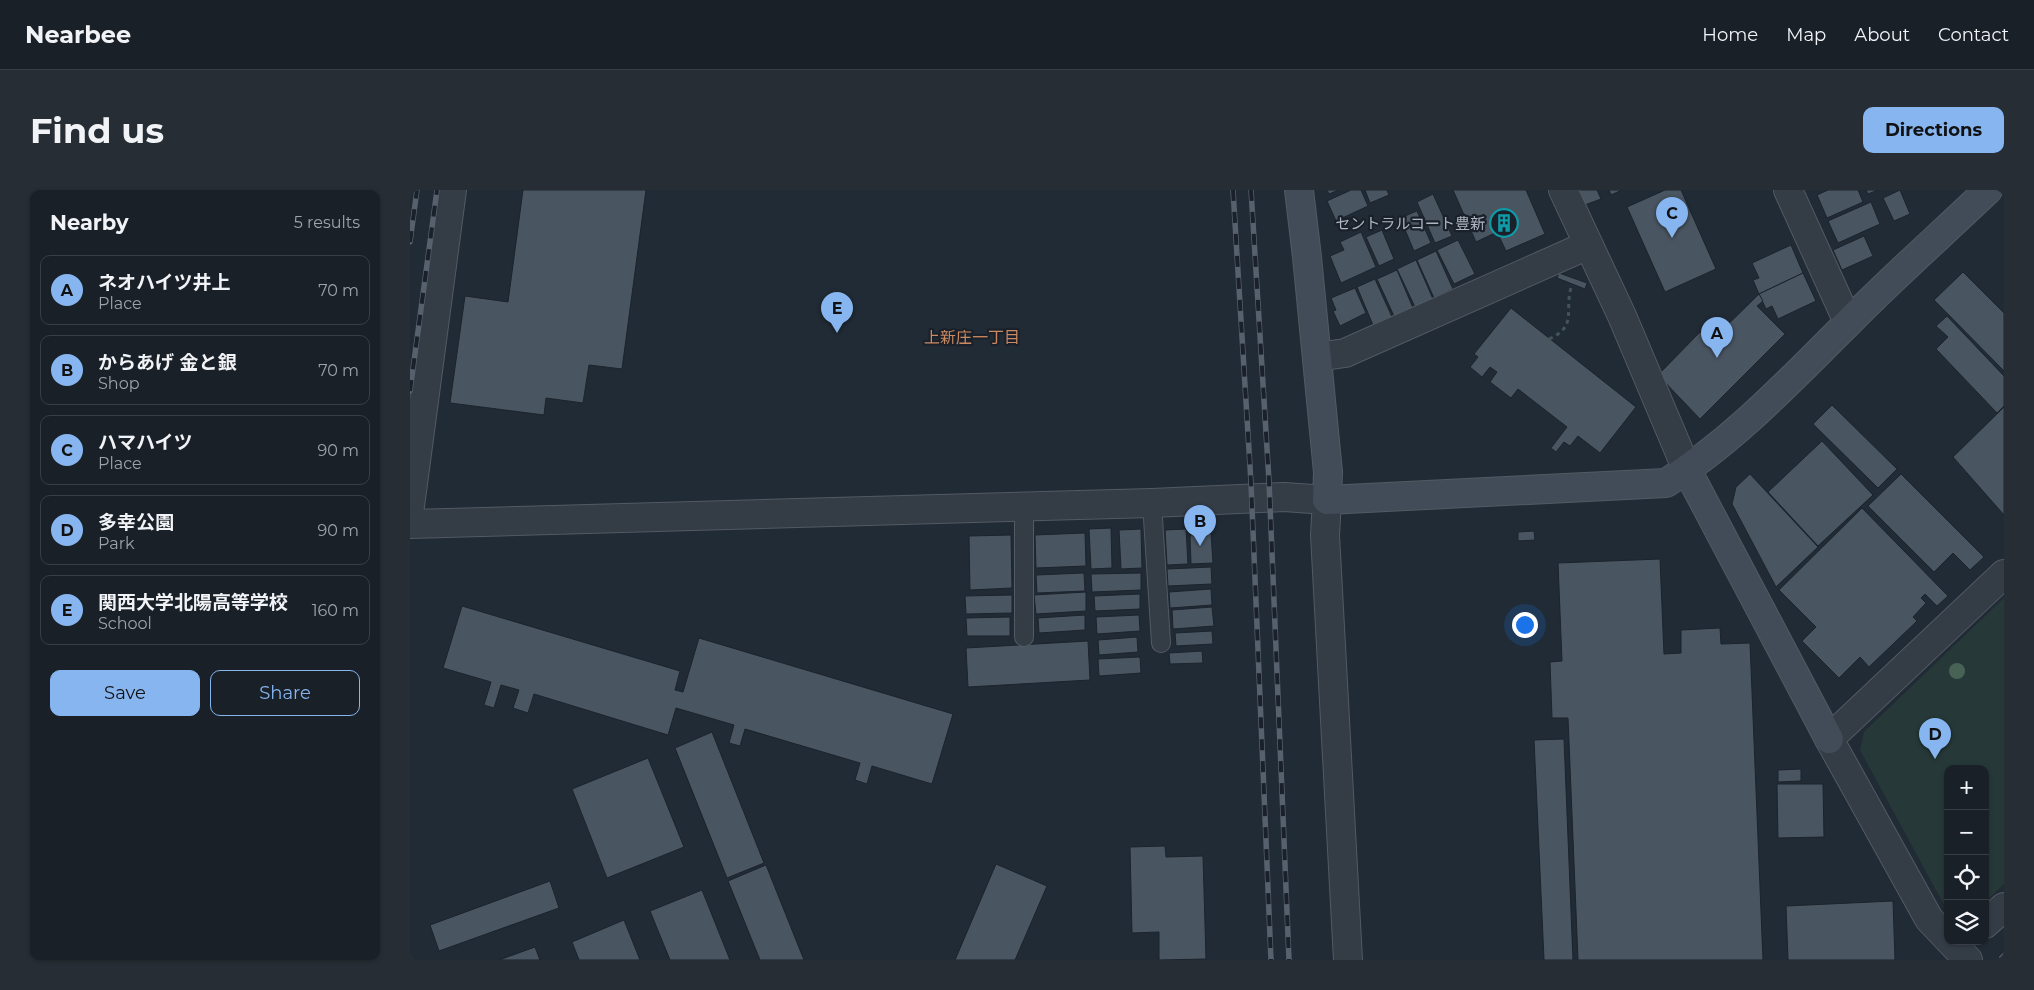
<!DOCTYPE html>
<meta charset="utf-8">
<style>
:root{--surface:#192028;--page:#262d34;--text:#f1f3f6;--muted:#9fa3a8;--line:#373e45;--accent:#86b5f0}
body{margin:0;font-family:Montserrat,"Noto Sans JP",sans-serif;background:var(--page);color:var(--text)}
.controls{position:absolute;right:15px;bottom:15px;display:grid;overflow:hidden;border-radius:10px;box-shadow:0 1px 4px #0004}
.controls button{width:45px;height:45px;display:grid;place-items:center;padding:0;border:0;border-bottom:1px solid var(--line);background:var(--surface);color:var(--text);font:25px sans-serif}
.you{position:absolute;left:1114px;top:434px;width:18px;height:18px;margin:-12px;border:4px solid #fff;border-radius:50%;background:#1a73e8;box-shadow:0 0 0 8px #1a73e833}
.badge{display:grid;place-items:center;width:32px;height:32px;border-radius:50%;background:var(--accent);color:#111;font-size:16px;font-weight:700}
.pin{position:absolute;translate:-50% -41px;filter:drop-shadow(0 1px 2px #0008)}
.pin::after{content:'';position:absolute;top:26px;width:18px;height:15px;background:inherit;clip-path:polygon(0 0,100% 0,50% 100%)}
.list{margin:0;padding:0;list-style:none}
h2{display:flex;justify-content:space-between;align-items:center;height:65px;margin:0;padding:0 20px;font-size:21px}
h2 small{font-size:16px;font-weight:400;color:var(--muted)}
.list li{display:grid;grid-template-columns:32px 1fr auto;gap:15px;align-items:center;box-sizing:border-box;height:70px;margin:0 10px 10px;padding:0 10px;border:1px solid var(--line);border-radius:10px}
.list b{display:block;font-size:19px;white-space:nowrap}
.list p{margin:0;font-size:16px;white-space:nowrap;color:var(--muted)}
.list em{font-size:16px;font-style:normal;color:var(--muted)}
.actions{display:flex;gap:10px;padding:15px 20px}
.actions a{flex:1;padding:11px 0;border:1px solid var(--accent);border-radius:10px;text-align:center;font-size:18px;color:var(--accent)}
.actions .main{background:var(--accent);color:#111}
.icon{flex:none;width:28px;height:28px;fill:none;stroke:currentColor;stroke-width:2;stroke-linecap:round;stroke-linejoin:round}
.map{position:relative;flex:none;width:1594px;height:770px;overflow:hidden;border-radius:10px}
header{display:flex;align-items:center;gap:30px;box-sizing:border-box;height:70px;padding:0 25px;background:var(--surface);border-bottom:1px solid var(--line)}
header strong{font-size:24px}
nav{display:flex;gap:28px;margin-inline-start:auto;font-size:18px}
.intro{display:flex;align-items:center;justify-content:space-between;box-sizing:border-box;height:120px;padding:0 30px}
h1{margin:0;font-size:35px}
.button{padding:12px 22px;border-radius:10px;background:var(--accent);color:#111;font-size:18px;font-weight:700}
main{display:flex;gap:30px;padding:0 30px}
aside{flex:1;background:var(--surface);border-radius:10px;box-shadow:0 1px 4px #0004}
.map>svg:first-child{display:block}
</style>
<header>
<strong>Nearbee</strong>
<nav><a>Home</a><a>Map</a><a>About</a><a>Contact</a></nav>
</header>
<div class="intro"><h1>Find us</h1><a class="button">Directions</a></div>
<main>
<aside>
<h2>Nearby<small>5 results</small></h2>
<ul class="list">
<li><span class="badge">A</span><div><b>ネオハイツ井上</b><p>Place</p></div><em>70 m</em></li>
<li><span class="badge">B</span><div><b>からあげ 金と銀</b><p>Shop</p></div><em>70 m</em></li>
<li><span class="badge">C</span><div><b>ハマハイツ</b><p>Place</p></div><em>90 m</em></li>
<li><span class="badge">D</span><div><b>多幸公園</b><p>Park</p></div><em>90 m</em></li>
<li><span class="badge">E</span><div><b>関西大学北陽高等学校</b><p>School</p></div><em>160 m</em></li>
</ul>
<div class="actions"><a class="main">Save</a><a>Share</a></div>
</aside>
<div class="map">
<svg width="1594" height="770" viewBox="0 0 1594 770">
<rect width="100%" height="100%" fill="#212b35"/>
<path fill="#263938" d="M 1594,408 L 1594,694 L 1575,712 L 1575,579 L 1538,579 L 1538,722 L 1450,560 L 1454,542 Z"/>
<g fill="#495561" stroke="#1c232c">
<path d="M 113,0 L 236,0 L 212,179 L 179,175 L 173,213 L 136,208 L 134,225 L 40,213 L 55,106 L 98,112 Z"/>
<path d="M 917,0 L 929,0 L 919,4 Z"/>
<path d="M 941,0 L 951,0 L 958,16 L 926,31 L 917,11 Z"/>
<path d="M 955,0 L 977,0 L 979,5 L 960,13 Z"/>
<path d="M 1043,0 L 1116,0 L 1135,44 L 1096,61 L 1087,42 L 1066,52 Z"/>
<path d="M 1169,0 L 1187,0 L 1191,9 L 1175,15 Z"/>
<path d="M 1199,0 L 1212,0 L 1201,5 Z"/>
<path d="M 1255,0 L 1271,0 L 1306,79 L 1255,102 L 1217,17 Z"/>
<path d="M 1418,0 L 1448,0 L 1453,12 L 1417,28 L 1407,5 Z"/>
<path d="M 1456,0 L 1468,0 L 1458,4 Z"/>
<path d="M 1490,0 L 1500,24 L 1484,31 L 1473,8 Z"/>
<path d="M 1023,4 L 1042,46 L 1025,53 L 1007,12 Z"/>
<path d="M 1461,12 L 1470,34 L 1428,53 L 1418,31 Z"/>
<path d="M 1007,21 L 1021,53 L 1004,61 L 990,28 Z"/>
<path d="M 972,40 L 984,69 L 969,76 L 956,47 Z"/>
<path d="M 951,42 L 966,77 L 931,93 L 920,66 L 934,60 L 930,52 Z"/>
<path d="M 1454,46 L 1463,66 L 1432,80 L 1423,60 Z"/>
<path d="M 1048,50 L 1065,84 L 1044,94 L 1027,60 Z"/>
<path d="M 1381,55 L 1393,83 L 1349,104 L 1343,90 L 1349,88 L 1342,73 Z"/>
<path d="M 1026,61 L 1043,99 L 1024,108 L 1007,70 Z"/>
<path d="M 1006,70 L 1023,109 L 1005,117 L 987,79 Z"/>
<path d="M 987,80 L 1003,118 L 984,126 L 967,89 Z"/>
<path d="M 1553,82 L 1594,123 L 1594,181 L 1524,110 Z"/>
<path d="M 1149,83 L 1177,93 L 1175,99 L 1147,88 Z"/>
<path d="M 1393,83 L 1406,111 L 1368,129 L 1362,116 L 1356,119 L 1349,104 Z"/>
<path d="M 965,89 L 982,127 L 963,135 L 947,97 Z"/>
<path d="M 945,98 L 956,123 L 930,136 L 923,121 L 926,120 L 921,108 Z"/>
<path d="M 1349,104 L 1353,111 L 1347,116 L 1375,144 L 1290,229 L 1248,185 L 1290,142 L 1300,152 Z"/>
<path d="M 1101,118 L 1226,217 L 1190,263 L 1168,246 L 1160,256 L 1154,252 L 1146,262 L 1141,258 L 1157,237 L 1108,199 L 1101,208 L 1080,192 L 1087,182 L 1080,177 L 1072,187 L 1060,177 L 1068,167 L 1064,164 Z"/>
<path d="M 1537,126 L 1594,186 L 1594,216 L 1587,223 L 1526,159 L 1538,147 L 1526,136 Z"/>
<path d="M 1422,215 L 1487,279 L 1468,298 L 1403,234 Z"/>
<path d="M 1594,217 L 1594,325 L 1543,267 Z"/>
<path d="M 1412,251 L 1463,305 L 1408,356 L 1358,302 Z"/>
<path d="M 1340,284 L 1408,357 L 1366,397 L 1322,314 L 1326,297 Z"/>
<path d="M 1491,284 L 1574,367 L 1560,380 L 1543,363 L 1524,382 L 1458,316 Z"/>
<path d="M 1452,318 L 1538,406 L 1527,416 L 1515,404 L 1511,408 L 1516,413 L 1503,427 L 1507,431 L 1459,477 L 1450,467 L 1429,488 L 1392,451 L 1406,437 L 1369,400 Z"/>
<path d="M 701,338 L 702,378 L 681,379 L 679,339 Z"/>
<path d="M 731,339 L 732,378 L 711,379 L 709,340 Z"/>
<path d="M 776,339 L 778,374 L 757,375 L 755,340 Z"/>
<path d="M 1124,341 L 1125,350 L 1108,351 L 1108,342 Z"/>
<path d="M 675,343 L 676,376 L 626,378 L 625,345 Z"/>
<path d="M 801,343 L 803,373 L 781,374 L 780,345 Z"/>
<path d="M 601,345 L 602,398 L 560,400 L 559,346 Z"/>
<path d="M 1250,369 L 1254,464 L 1271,463 L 1271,440 L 1310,438 L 1311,454 L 1340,453 L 1353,770 L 1168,770 L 1158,528 L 1142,528 L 1140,472 L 1152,471 L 1148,373 Z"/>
<path d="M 801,377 L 802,394 L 758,396 L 757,379 Z"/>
<path d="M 674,383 L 675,401 L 627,403 L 626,385 Z"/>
<path d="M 731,383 L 731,400 L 682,402 L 681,384 Z"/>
<path d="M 801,399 L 802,415 L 760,418 L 759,402 Z"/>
<path d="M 676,402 L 676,421 L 626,424 L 624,405 Z"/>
<path d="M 730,404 L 730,419 L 685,421 L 684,406 Z"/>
<path d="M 602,405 L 602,423 L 556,424 L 555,406 Z"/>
<path d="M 52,416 L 270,481 L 265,500 L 273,502 L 289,448 L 543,524 L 522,594 L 462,576 L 457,594 L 445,590 L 450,573 L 335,539 L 330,556 L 319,553 L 324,535 L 266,518 L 258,545 L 124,504 L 118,523 L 103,518 L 109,500 L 91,495 L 84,518 L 74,515 L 81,492 L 33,478 Z"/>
<path d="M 802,417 L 804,436 L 763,439 L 762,420 Z"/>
<path d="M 675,425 L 675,440 L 629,443 L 628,428 Z"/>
<path d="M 729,425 L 730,441 L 687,444 L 686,427 Z"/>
<path d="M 600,427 L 600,446 L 557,446 L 556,428 Z"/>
<path d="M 802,441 L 803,454 L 766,456 L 765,443 Z"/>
<path d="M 727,447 L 728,462 L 689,465 L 688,450 Z"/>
<path d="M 678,451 L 680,490 L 558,497 L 556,458 Z"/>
<path d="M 792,461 L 793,473 L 760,474 L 759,463 Z"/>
<path d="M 730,467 L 731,483 L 689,486 L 688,469 Z"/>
<path d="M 302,542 L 354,673 L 317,688 L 265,558 Z"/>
<path d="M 1154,549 L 1163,770 L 1134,770 L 1124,550 Z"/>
<path d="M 238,568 L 274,657 L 197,688 L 162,599 Z"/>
<path d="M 1391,579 L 1391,591 L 1368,592 L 1368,580 Z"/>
<path d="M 1367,594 L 1413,594 L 1414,647 L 1368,648 Z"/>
<path d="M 755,656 L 756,667 L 793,666 L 796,769 L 749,770 L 749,742 L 722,743 L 720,657 Z"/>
<path d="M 586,674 L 637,696 L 605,770 L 545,770 Z"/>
<path d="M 356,675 L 394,770 L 350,770 L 318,691 Z"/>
<path d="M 140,691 L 149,718 L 29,761 L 20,735 Z"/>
<path d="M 292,700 L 320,770 L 260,770 L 240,721 Z"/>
<path d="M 1483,711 L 1485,770 L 1378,770 L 1376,716 Z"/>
<path d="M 214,730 L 230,770 L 169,770 L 162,752 Z"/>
<path d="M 125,757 L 130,770 L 89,770 Z"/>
<path d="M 1594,761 L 1594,770 L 1591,770 L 1588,767 Z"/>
</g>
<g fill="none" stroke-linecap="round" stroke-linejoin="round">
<defs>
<g id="lane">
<path d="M 742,313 L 751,453"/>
<path d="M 614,447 L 614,317"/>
</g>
<g id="street">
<path d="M 1153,0 L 1212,126 L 1277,280"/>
<path d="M 1378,0 L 1438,132"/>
<path d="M 907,167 L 935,163 L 1178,55"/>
<path d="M 0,316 L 42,0"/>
<path d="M 0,334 L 742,313 L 874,307 L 917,310 L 915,345 L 938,770"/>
<path d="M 1575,734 L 1594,717"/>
<path d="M 1538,749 L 1519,729 L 1419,549 L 1594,384"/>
<path d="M 1540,751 L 1558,770"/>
</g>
<g id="secondary">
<path d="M 889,0 L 897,67 L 918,282 L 917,310 L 1256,293 C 1325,250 1381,189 1438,133 C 1483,87 1532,44 1578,0"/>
<path d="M 1277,280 L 1419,549"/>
</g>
</defs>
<use href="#lane" stroke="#525a63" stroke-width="20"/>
<use href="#street" stroke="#525a63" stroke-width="30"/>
<use href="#secondary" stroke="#525a63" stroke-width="30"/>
<path stroke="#425456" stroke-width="3" stroke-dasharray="4 4" stroke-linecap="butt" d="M 1139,149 C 1169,136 1153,119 1162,95"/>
<use href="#lane" stroke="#343c46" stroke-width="18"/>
<use href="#street" stroke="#343c46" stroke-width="28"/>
<use href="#secondary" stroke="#424c58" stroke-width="28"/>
<defs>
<g id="rail">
<path d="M 823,0 L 841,293 L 861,770"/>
<path d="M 841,0 L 859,291 L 879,770"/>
<path d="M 0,52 L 7,0"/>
<path d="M 0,201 L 27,0"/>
</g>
</defs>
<use href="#rail" stroke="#56616d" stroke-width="5.5"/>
<use href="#rail" stroke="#1a212a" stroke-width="4" stroke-dasharray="11" stroke-linecap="butt"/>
</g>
<circle fill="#486355" cx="1547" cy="481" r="8"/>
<defs>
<symbol id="building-ring" viewBox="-11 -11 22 22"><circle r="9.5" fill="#1a212a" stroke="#0f9aa8" stroke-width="1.5"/><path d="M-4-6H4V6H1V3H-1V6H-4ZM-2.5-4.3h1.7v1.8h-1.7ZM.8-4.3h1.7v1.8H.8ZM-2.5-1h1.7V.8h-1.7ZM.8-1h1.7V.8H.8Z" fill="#0f9aa8"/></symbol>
</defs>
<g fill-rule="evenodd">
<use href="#building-ring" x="1078" y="17" width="32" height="32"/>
</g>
<g text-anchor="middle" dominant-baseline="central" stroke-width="4.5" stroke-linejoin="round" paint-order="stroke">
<g font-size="15" fill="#aeb7c2" stroke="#1a212a" text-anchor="end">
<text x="1075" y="33">セントラルコート豊新</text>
</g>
<g font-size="16" fill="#cb8961" stroke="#1a212a">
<text x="562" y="147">上新庄一丁目</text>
</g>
</g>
</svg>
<div class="controls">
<button>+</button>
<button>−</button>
<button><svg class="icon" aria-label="locate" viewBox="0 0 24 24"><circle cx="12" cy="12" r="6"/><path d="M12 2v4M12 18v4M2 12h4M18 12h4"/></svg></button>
<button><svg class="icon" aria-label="layers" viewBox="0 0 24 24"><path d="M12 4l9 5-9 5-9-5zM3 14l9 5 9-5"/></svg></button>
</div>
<div class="you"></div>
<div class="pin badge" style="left:1307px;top:168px">A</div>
<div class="pin badge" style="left:790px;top:356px">B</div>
<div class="pin badge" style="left:1262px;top:48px">C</div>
<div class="pin badge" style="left:1525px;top:569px">D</div>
<div class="pin badge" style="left:427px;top:143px">E</div>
</div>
</main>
